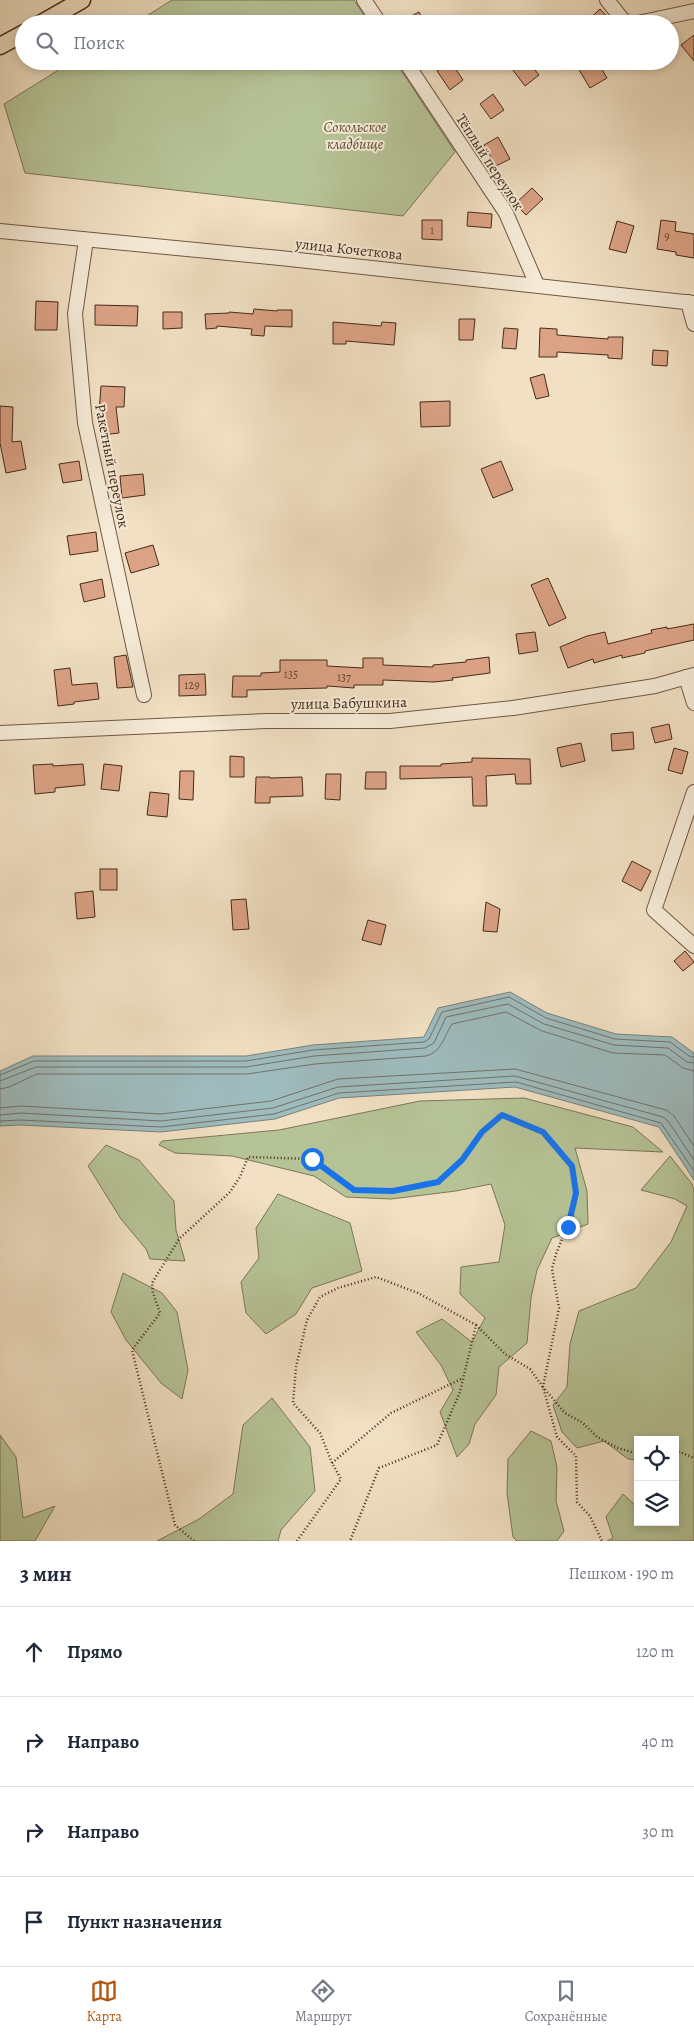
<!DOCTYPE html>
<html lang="ru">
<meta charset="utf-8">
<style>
:root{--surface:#fff;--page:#f2f2f3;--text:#1f2937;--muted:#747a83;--line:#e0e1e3;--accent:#b45309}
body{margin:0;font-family:Alegreya,serif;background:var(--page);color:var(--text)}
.controls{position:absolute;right:15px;bottom:15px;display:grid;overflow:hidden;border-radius:0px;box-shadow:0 2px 8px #0003}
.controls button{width:45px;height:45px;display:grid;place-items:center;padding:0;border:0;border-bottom:1px solid var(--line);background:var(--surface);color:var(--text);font:25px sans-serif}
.stop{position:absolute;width:15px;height:15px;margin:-11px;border:4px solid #1a73e8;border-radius:50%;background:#fff}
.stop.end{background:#1a73e8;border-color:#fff;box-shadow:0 1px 5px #0008}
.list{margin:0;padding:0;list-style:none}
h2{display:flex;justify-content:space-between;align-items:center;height:65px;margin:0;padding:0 20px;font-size:21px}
h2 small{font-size:16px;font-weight:400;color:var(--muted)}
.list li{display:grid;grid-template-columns:32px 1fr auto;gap:15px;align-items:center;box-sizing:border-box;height:90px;padding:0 20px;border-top:1px solid var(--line)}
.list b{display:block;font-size:19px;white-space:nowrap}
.list em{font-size:16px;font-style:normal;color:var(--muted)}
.icon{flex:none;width:28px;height:28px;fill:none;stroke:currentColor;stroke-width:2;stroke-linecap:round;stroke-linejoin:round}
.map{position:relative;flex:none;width:694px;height:1541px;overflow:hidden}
.search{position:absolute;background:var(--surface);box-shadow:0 2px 8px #0003;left:15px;right:15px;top:15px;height:55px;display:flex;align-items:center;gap:12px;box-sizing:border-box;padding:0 18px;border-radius:28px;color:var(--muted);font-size:19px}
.sheet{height:425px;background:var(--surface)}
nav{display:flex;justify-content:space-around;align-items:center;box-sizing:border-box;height:70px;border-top:1px solid var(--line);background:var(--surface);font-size:14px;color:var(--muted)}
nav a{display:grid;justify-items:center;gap:2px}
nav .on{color:var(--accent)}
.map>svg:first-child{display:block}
</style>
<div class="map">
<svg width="694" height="1541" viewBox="0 0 694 1541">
<rect width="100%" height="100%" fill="#f1e0c3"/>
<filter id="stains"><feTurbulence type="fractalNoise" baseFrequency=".004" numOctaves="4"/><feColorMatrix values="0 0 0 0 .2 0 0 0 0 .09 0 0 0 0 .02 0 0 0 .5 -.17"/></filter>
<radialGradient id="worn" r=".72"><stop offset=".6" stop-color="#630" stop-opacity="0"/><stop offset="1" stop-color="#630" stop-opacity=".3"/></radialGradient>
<g fill="#b6c396" stroke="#7e7657">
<path d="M 172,0 L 354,0 L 370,24 L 134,24 Z"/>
<path d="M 73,61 L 395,61 L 455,152 L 403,216 L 25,173 L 4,104 Z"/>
<path d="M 524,1098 L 633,1127 L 663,1152 L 575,1148 L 587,1191 L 588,1224 L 552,1238 L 537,1270 L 531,1298 L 527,1343 L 499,1367 L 496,1395 L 475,1424 L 469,1444 L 457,1457 L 440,1412 L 453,1390 L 441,1365 L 416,1332 L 442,1319 L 472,1342 L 485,1318 L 460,1294 L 461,1267 L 499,1262 L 505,1225 L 491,1184 L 456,1191 L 391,1199 L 346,1197 L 314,1176 L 232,1156 L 175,1153 L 159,1145 L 162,1141 L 279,1130 L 420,1101 Z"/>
<path d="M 106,1145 L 139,1160 L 174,1201 L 176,1230 L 185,1261 L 150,1259 L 146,1249 L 121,1219 L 88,1166 Z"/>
<path d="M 670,1156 L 692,1184 L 694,1190 L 694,1541 L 607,1541 L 613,1538 L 606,1517 L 623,1494 L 638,1508 L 638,1522 L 675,1522 L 675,1440 L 638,1440 L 638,1460 L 628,1459 L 604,1441 L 577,1448 L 562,1432 L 553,1405 L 567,1387 L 570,1344 L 579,1311 L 636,1288 L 671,1242 L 687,1206 L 675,1199 L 641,1190 Z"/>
<path d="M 278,1194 L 350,1223 L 362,1271 L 312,1288 L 296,1314 L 266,1334 L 246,1313 L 241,1282 L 259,1258 L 256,1228 Z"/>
<path d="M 123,1273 L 162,1293 L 177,1312 L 188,1370 L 182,1399 L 161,1383 L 126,1340 L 111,1312 Z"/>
<path d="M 272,1398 L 310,1447 L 315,1491 L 281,1530 L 278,1541 L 157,1541 L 199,1519 L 233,1494 L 243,1425 Z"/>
<path d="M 531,1431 L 551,1441 L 557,1467 L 556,1501 L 564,1531 L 557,1541 L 517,1541 L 513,1537 L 507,1493 L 508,1459 Z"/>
<path d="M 0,1435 L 16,1457 L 23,1518 L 55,1506 L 35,1541 L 0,1541 Z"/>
</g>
<path fill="#9ebbbd" stroke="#7a817b" d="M 510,992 L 547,1013 L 616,1034 L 672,1037 L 694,1053 L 694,1180 L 659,1127 L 515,1087 L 339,1098 L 275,1119 L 161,1132 L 20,1125 L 0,1126 L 0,1071 L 33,1056 L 246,1056 L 313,1045 L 424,1037 L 438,1008 Z"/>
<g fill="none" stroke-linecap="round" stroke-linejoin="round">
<g stroke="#72726a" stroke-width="1">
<path d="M 0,1075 L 34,1061 L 246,1061 L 313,1050 L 424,1042 L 429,1039 L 442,1012 L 509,997 L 546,1018 L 615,1039 L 670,1042 L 689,1056 L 694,1057"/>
<path d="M 0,1081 L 36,1067 L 246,1067 L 314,1056 L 425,1048 L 434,1043 L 446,1017 L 508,1004 L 544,1024 L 614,1045 L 668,1048 L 687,1062 L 694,1063"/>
<path d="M 0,1089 L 9,1087 L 37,1074 L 247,1074 L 315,1064 L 426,1056 C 442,1052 444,1036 452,1024 L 506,1012 L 542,1031 L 613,1053 L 665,1055 L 683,1068 L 694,1071"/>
<path d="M 0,1108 L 21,1106 L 161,1114 L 271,1101 L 338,1079 L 515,1069 L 666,1110 L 674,1116 L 694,1146"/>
<path d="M 0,1115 L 21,1113 L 161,1121 L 273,1108 L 338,1087 L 515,1076 L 663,1117 L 668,1121 L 694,1160"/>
<path d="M 0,1121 L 20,1120 L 161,1127 L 274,1114 L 339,1093 L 516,1082 L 661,1123 L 694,1171"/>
</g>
</g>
<g fill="#dca285" stroke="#452a18">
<path d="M 600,9 L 614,24 L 584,24 Z"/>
<path d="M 419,12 L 425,24 L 396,24 Z"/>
<path d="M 694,35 L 694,61 L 681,45 Z"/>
<path d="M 506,61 L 528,61 L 539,75 L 525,86 Z"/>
<path d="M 590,61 L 597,61 L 607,78 L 590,88 L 578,68 Z"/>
<path d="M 451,62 L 463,80 L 450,90 L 437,71 Z"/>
<path d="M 493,94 L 504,110 L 491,119 L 480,104 Z"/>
<path d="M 498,137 L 510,159 L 496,166 L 484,145 Z"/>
<path d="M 532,188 L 543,199 L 526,215 L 515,204 Z"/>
<path d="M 468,212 L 492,214 L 491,228 L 467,226 Z"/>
<path d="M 422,220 L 442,220 L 442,240 L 422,239 Z"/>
<path d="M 661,220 L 676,222 L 675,231 L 694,234 L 694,258 L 676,255 L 676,252 L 657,249 Z"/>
<path d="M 617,221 L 634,226 L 626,253 L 609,249 Z"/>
<path d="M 36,301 L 58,302 L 57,330 L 35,330 Z"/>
<path d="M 95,305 L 138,306 L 137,326 L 95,325 Z"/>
<path d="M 254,309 L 277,311 L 277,310 L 292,310 L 292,327 L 265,326 L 264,336 L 251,335 L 252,329 L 217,326 L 217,328 L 206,329 L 205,314 L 229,313 L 229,312 L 253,314 Z"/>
<path d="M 163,312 L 182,312 L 182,328 L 163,329 Z"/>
<path d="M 459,319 L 475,319 L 473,340 L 459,340 Z"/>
<path d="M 333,322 L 381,326 L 382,322 L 396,323 L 394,345 L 346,341 L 346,344 L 333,344 Z"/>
<path d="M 504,328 L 518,329 L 516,349 L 502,348 Z"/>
<path d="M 540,328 L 557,329 L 557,335 L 608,339 L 608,337 L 623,337 L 622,359 L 608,358 L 608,355 L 557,352 L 557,357 L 539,357 Z"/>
<path d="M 653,350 L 668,351 L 667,366 L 652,365 Z"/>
<path d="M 544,374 L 549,396 L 536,399 L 530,378 Z"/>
<path d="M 101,386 L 125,387 L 124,407 L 116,407 L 119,433 L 102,435 L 99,412 Z"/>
<path d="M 450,401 L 450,426 L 421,427 L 420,402 Z"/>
<path d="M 0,406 L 13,407 L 12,442 L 21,441 L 26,469 L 6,473 L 0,443 Z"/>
<path d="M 79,461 L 82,480 L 63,483 L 59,464 Z"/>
<path d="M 501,461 L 513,490 L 493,498 L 481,469 Z"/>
<path d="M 143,474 L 145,495 L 122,498 L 120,476 Z"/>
<path d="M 96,532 L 98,551 L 70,555 L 67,536 Z"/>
<path d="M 153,545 L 159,565 L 131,573 L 125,553 Z"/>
<path d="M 548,578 L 566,618 L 549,626 L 531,585 Z"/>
<path d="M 102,579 L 105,597 L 84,602 L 80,584 Z"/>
<path d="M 694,624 L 694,640 L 645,651 L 645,653 L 622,658 L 622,655 L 594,663 L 593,659 L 568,668 L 560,647 L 587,636 L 605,632 L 608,644 L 652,633 L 651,630 L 667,627 L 667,629 Z"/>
<path d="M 535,632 L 538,651 L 519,654 L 516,634 Z"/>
<path d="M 126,655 L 133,687 L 117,688 L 114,657 Z"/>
<path d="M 489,657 L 490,673 L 452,678 L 453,680 L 434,682 L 383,680 L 383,685 L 354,685 L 354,688 L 327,686 L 327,688 L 247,690 L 247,697 L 232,697 L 233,676 L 261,676 L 261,673 L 280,672 L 280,660 L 327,660 L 327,666 L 363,668 L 363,658 L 383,658 L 383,665 L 433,667 L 433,665 L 466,662 L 466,660 Z"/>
<path d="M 70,668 L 72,685 L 97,683 L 99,699 L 74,702 L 74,704 L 58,706 L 54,670 Z"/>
<path d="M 205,674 L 206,695 L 179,696 L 179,675 Z"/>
<path d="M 669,724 L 672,739 L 655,743 L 651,728 Z"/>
<path d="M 633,732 L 634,749 L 612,751 L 611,734 Z"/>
<path d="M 581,743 L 585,761 L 561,767 L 557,748 Z"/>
<path d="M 674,748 L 688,752 L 682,774 L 668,770 Z"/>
<path d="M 230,756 L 244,757 L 244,777 L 230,777 Z"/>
<path d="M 472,758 L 530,759 L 531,784 L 516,784 L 515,774 L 486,776 L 487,806 L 473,806 L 472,777 L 400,779 L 400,766 L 441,766 L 441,764 L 472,762 Z"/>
<path d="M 53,764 L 53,766 L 83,764 L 85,785 L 55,788 L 55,792 L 35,794 L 33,765 Z"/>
<path d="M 104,764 L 122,766 L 119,791 L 101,789 Z"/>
<path d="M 180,771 L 194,771 L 193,800 L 179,799 Z"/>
<path d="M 366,772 L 386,772 L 386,789 L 365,789 Z"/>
<path d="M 326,774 L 341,774 L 340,800 L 325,799 Z"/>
<path d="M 256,777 L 270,777 L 270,778 L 302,777 L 303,796 L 270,797 L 270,803 L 255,803 Z"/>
<path d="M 150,792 L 169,794 L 167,817 L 147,815 Z"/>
<path d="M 632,861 L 651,871 L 641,891 L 622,881 Z"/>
<rect x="100" y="869" width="17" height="21"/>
<path d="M 93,891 L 95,917 L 77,919 L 75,893 Z"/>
<path d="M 246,899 L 249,929 L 233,930 L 231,900 Z"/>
<path d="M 486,902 L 500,909 L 497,932 L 483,931 Z"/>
<path d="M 368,920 L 386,925 L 381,945 L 362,940 Z"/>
<path d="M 685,951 L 694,962 L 683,971 L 674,961 Z"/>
</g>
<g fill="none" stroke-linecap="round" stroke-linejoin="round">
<defs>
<g id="minor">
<path d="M 364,0 L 380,24"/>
<path d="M 607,0 L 626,24"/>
<path d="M 633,24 L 694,11"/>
<path d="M 405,61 L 506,213 L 537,285"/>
<path d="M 0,231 L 280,258 L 694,303"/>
<path d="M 86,240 L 75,314 L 85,423 L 144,695"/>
<path d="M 688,302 L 694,324"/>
<path d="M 686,677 L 694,703"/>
<path d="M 0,733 L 267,721 L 390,721 L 513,708 L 655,686 L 694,675"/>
<path d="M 694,792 L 654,910 L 694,946"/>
</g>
<g id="major">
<path d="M 40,24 L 82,0"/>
<path d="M 0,46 L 24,33"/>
</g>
</defs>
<use href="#minor" stroke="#705843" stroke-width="16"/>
<use href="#major" stroke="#452a18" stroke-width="19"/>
<g stroke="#452a18" stroke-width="2.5" stroke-dasharray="1 2.5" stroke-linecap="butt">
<path d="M 476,1325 L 505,1354 L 530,1369 L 543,1387 L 557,1437 L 576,1456 L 577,1502 L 590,1516 L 602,1541"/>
<path d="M 675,1452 L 680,1452 L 694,1458"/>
<path d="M 332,1463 L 391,1413 L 463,1378"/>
<path d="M 194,1541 L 175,1525 L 132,1350 L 160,1313 L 153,1293 L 152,1283 L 179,1239 L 230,1192 L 240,1177 L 248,1157 L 312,1159 L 354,1190 L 393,1191 L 438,1182 L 462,1160 L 482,1132 L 502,1115 L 543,1132 L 572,1166 L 576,1193 L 567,1227 L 556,1254 L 552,1269 L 559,1308 L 543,1387 L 565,1413 L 583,1423 L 597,1437 L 618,1448 L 638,1454"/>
<path d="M 297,1541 L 341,1479 L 332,1463 L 320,1433 L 293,1403 L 296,1367 L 307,1320 L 320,1297 L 338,1288 L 376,1277 L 418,1293 L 476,1325 L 460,1392 L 437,1445 L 379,1468 L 350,1541"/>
</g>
<use href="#minor" stroke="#f6ebd8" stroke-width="14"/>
<use href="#major" stroke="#f1e0c3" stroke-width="16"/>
</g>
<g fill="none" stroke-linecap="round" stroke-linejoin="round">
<path stroke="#1a73e8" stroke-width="6" d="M 312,1159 L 354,1190 L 393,1191 L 438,1182 L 462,1160 L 482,1132 L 502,1115 L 543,1132 L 572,1166 L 576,1193 L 568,1227"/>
</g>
<g text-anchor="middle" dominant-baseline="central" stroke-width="4" stroke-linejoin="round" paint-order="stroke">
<g font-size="12" fill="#6b4833">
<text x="432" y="230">1</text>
<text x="667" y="236">9</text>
<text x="291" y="674">135</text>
<text x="344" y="677">137</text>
<text x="192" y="685">129</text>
</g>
<g font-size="15" font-style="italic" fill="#615038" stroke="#f6ebd8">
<text x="355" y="127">Сокольское<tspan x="355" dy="17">кладбище</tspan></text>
</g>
<g font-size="15" fill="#452a18" stroke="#f6ebd8">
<text transform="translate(490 162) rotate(57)">Тёплый переулок</text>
<text transform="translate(349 249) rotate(6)">улица Кочеткова</text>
<text transform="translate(112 466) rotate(79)">Ракетный переулок</text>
<text transform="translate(349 703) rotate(-1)">улица Бабушкина</text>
</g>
</g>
<rect width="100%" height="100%" filter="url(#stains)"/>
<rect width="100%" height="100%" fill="url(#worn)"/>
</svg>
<div class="controls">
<button><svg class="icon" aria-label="locate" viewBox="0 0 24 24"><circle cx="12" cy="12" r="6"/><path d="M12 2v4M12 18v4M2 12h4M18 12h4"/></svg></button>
<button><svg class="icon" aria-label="layers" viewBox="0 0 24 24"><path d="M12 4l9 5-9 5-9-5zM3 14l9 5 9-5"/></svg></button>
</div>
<div class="stop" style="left:312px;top:1159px"></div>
<div class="stop end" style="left:568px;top:1227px"></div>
<div class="search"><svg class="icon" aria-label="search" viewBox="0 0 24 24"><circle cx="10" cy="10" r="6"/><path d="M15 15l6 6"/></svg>Поиск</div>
</div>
<section class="sheet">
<h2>3 мин<small>Пешком · 190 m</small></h2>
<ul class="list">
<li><svg class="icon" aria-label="ahead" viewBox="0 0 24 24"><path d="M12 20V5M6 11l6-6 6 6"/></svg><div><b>Прямо</b></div><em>120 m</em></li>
<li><svg class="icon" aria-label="right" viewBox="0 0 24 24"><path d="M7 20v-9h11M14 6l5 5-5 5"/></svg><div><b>Направо</b></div><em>40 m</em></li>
<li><svg class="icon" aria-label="right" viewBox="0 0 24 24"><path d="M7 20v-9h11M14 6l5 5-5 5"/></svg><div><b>Направо</b></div><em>30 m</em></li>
<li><svg class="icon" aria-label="arrive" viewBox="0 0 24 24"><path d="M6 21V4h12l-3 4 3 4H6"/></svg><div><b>Пункт назначения</b></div></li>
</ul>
</section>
<nav>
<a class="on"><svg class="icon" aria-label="map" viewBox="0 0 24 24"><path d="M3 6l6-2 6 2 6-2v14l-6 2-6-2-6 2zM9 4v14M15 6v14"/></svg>Карта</a>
<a><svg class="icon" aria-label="directions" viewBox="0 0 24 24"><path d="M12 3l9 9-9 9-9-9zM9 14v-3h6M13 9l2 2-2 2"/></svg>Маршрут</a>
<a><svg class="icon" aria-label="saved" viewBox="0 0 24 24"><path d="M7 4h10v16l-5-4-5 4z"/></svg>Сохранённые</a>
</nav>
